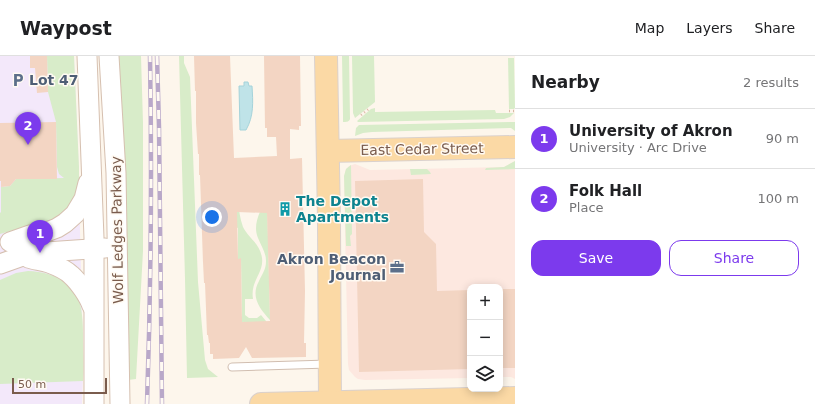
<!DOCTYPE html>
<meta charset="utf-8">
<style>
:root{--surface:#fff;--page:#f2f2f2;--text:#202124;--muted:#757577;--line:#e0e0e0;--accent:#7c3aed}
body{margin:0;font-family:"DejaVu Sans",sans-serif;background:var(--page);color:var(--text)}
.controls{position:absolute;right:12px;bottom:12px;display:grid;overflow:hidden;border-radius:8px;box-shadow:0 2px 10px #0003}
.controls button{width:36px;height:36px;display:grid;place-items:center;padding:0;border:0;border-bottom:1px solid var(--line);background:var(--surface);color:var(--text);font:20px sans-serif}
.scale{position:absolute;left:12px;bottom:10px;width:95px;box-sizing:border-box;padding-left:4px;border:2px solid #7a5c4d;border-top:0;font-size:11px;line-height:14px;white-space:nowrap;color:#7a5c4d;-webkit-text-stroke:3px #fffaf3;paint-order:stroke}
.you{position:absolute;left:212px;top:161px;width:14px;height:14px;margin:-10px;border:3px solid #fff;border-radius:50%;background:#1a73e8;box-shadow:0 0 0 6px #1a73e833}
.badge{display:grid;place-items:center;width:26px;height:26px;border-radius:50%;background:var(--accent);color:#fff;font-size:13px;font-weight:700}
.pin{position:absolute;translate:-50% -33px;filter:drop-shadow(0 1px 2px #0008)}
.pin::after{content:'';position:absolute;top:21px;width:14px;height:12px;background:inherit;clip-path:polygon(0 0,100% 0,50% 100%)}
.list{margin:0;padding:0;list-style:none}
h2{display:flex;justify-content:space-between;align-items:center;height:52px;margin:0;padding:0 16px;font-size:17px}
h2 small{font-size:13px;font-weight:400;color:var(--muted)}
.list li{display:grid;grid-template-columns:26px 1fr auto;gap:12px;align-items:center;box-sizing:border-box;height:60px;padding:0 16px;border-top:1px solid var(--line)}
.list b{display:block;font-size:15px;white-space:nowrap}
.list p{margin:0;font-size:13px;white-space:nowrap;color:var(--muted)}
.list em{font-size:13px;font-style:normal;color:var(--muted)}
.actions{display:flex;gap:8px;padding:12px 16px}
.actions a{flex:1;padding:9px 0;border:1px solid var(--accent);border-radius:12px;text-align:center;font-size:14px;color:var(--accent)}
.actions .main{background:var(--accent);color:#fff}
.icon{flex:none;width:22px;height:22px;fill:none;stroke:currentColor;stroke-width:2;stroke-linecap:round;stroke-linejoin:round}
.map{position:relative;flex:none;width:515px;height:348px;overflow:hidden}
header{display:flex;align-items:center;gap:24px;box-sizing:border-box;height:56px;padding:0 20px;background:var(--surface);border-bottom:1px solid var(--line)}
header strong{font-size:19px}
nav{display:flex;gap:22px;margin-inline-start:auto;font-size:14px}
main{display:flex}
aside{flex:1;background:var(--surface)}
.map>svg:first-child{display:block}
</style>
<header>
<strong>Waypost</strong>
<nav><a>Map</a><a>Layers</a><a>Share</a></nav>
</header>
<main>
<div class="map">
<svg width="515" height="348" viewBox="0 0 515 348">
<rect width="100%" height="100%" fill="#fdf6ec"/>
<path fill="#fde8e0" d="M 515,105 L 515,323 L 511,321 L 500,321 L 500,231 L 470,231 L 470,322 L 365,324 L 358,323 L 355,321 L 349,314 L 348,308 L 344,129 L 345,116 L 346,113 L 349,110 L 355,108 L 370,114 L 504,111 Z"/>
<path fill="#f3e8fa" d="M 0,0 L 74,0 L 78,91 L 82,258 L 83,319 L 82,348 L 0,348 Z"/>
<g fill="#d8ecc9">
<path d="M 47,0 L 74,0 L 79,111 L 79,129 L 77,138 L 68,154 L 52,167 L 21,172 L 0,178 L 0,157 L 1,156 L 1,131 L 10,130 L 16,123 L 64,122 L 59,118 L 57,111 L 56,66 L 48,36 Z"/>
<path d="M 118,0 L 141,0 L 143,67 L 143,195 L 136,323 L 128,324 C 126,216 128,108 118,0 Z"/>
<path d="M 179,0 L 184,0 L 184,7 L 190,21 L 198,226 L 205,304 L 208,313 L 218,321 L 187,322 L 185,223 Z"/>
<path d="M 342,0 L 349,0 L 350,63 C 349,66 346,66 343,66 L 343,60 Z"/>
<path d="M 352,0 L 374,0 L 375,46 L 355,62 L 353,57 Z"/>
<path d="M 508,2 L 514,2 L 515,52 L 514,53 L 509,53 Z"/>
<path d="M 375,52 L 375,56 L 495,54 L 496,57 L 514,57 L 510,61 L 504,63 L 358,66 L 357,65 L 371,53 Z"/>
<path d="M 513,66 L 515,66 L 515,75 L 511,72 L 372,76 L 363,77 L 355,80 L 356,72 L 359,69 Z"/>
<path d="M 515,105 L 515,113 L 485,114 L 486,112 L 504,111 Z"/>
<path d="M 351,109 L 352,178 L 350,180 L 351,190 L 346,190 L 344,120 L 346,113 Z"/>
<path d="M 410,113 L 427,113 L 430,116 L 431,118 L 411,119 Z"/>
<path d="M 234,115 C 236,126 237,136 238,146 C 239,154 240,163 243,171 C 249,183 260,187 262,202 C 264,217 250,225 253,243 L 245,243 L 245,259 L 249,262 L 257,262 L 261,259 L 266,265 L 266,268 L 243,270 L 239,261 L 242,260 L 241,203 L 238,203 L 238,172 L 235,171 Z"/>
<path d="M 267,141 L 270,262 L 270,264 C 260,253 250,241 259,225 C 262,218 266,214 266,205 C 266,196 261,190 258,182 C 252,168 261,154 267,141 Z"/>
<path d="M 28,215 C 56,216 80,228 82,259 C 83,267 83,276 83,284 C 83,298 84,311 83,325 L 0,328 L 0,224 L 16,217 Z"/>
</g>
<path fill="#bfe3e8" stroke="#a5d3da" d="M 244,26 L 248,26 L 249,30 L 252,30 C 253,46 254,60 246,74 L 240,74 L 239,30 L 244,30 Z"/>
<g fill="#f3d5c3" fill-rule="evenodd">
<path d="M 30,0 L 47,0 L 48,36 L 37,37 L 35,12 L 30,12 Z"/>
<path d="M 194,0 L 230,0 L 234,102 L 277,100 L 276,81 L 267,81 L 267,72 L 265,72 L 264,0 L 300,0 L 301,70 L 299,70 L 299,74 L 290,73 L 290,103 L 302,102 L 305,235 L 304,287 L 306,287 L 306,301 L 252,302 L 246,291 L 239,302 L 213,303 L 213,298 L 210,298 L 210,287 L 209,287 L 208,279 L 207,279 L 205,227 L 204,227 L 203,206 L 203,207 L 200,119 L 199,119 L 199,98 L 198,98 L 196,67 L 196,35 L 195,35 ZM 237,156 L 267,157 L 270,265 L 242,266 L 241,202 L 238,203 Z"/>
<path d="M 56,66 L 57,123 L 16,123 L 10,130 L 1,131 L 1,125 L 0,125 L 0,67 Z"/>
<path d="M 423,123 L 424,176 L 436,188 L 437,235 L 470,234 L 470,313 L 359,316 L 355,125 Z"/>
<rect x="500" y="233" width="15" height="79"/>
</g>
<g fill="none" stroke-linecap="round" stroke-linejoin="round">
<defs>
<path id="lane" d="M 232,311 L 328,308"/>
<g id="secondary">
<path d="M 87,0 L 94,182 L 94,348"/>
<path d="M 109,0 L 116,117 L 120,348"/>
<path d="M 10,186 L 30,179 L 44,177 L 57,172 L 65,167 L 75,158 L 84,143 L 88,127"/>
<path d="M 28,202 C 35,204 42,205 49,207 C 57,210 66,214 71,219 C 79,226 89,241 92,250"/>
<path d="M 0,208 L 31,197 L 105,192"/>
</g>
<g id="primary">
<path d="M 326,0 L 329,165 L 330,348"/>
<path d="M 328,95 L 515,91"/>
<path d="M 261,348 L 515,342"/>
</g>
</defs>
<use href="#lane" stroke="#d1beb0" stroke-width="9"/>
<use href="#secondary" stroke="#d6c0b0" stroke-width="21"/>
<use href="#primary" stroke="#dad1cd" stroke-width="24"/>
<g stroke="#d9b8a5" stroke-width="2.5" stroke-dasharray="1 3" stroke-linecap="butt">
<path d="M 509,55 L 515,55"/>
<path d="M 361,59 L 370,52"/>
</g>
<use href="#lane" stroke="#fff" stroke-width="7"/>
<use href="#secondary" stroke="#fff" stroke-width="19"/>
<use href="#primary" stroke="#fbd9a5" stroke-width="22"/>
<defs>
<g id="rail">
<path d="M 157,0 L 159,71 L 162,348"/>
<path d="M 147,348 C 151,232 152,116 150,0"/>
</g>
</defs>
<use href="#rail" stroke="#b9a8c9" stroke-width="4.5"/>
<use href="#rail" stroke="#fffaf3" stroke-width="3" stroke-dasharray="9" stroke-linecap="butt"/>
</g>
<defs>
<symbol id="parking-bare" viewBox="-9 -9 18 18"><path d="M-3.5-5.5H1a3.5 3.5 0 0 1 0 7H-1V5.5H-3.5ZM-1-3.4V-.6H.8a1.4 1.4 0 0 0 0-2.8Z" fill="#5c6f8a" stroke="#fffaf3" stroke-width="2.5" paint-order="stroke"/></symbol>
<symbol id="building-bare" viewBox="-9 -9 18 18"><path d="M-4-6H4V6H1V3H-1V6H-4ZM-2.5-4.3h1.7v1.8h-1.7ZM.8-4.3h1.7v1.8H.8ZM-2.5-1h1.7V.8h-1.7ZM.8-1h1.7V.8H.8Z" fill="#0f9aa8" stroke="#fffaf3" stroke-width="2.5" paint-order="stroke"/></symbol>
<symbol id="office-bare" viewBox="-9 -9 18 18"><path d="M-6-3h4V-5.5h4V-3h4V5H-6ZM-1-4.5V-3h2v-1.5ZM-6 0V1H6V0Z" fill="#5c6f8a" stroke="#fffaf3" stroke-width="2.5" paint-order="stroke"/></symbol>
</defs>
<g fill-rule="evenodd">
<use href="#parking-bare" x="8" y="14" width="20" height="20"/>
<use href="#building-bare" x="275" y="143" width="20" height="20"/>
<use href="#office-bare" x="387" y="201" width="20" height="20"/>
</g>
<g text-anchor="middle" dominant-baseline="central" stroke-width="3" stroke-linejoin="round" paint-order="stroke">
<g font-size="14" font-weight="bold" fill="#4e5e75" stroke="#fffaf3" text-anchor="start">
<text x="29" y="24">Lot 47</text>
<text x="386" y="203" text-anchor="end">Akron Beacon<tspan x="386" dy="16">Journal</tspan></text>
</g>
<g font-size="14" fill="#7a5c4d" stroke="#fffaf3">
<text transform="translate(422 93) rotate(-1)">East Cedar Street</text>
<text transform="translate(117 174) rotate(-91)">Wolf Ledges Parkway</text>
</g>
<g font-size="14" font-weight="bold" fill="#0d838f" stroke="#fffaf3" text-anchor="start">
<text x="296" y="145">The Depot<tspan x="296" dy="16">Apartments</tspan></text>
</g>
</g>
</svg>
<div class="controls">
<button>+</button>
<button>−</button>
<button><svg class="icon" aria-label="layers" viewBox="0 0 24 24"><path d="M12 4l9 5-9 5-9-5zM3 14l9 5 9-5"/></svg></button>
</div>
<div class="scale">50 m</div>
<div class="you"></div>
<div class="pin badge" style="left:40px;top:197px">1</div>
<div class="pin badge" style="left:28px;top:89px">2</div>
</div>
<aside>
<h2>Nearby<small>2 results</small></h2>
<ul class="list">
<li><span class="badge">1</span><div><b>University of Akron</b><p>University · Arc Drive</p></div><em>90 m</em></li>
<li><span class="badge">2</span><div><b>Folk Hall</b><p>Place</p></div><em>100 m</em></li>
</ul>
<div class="actions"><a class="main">Save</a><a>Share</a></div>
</aside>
</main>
